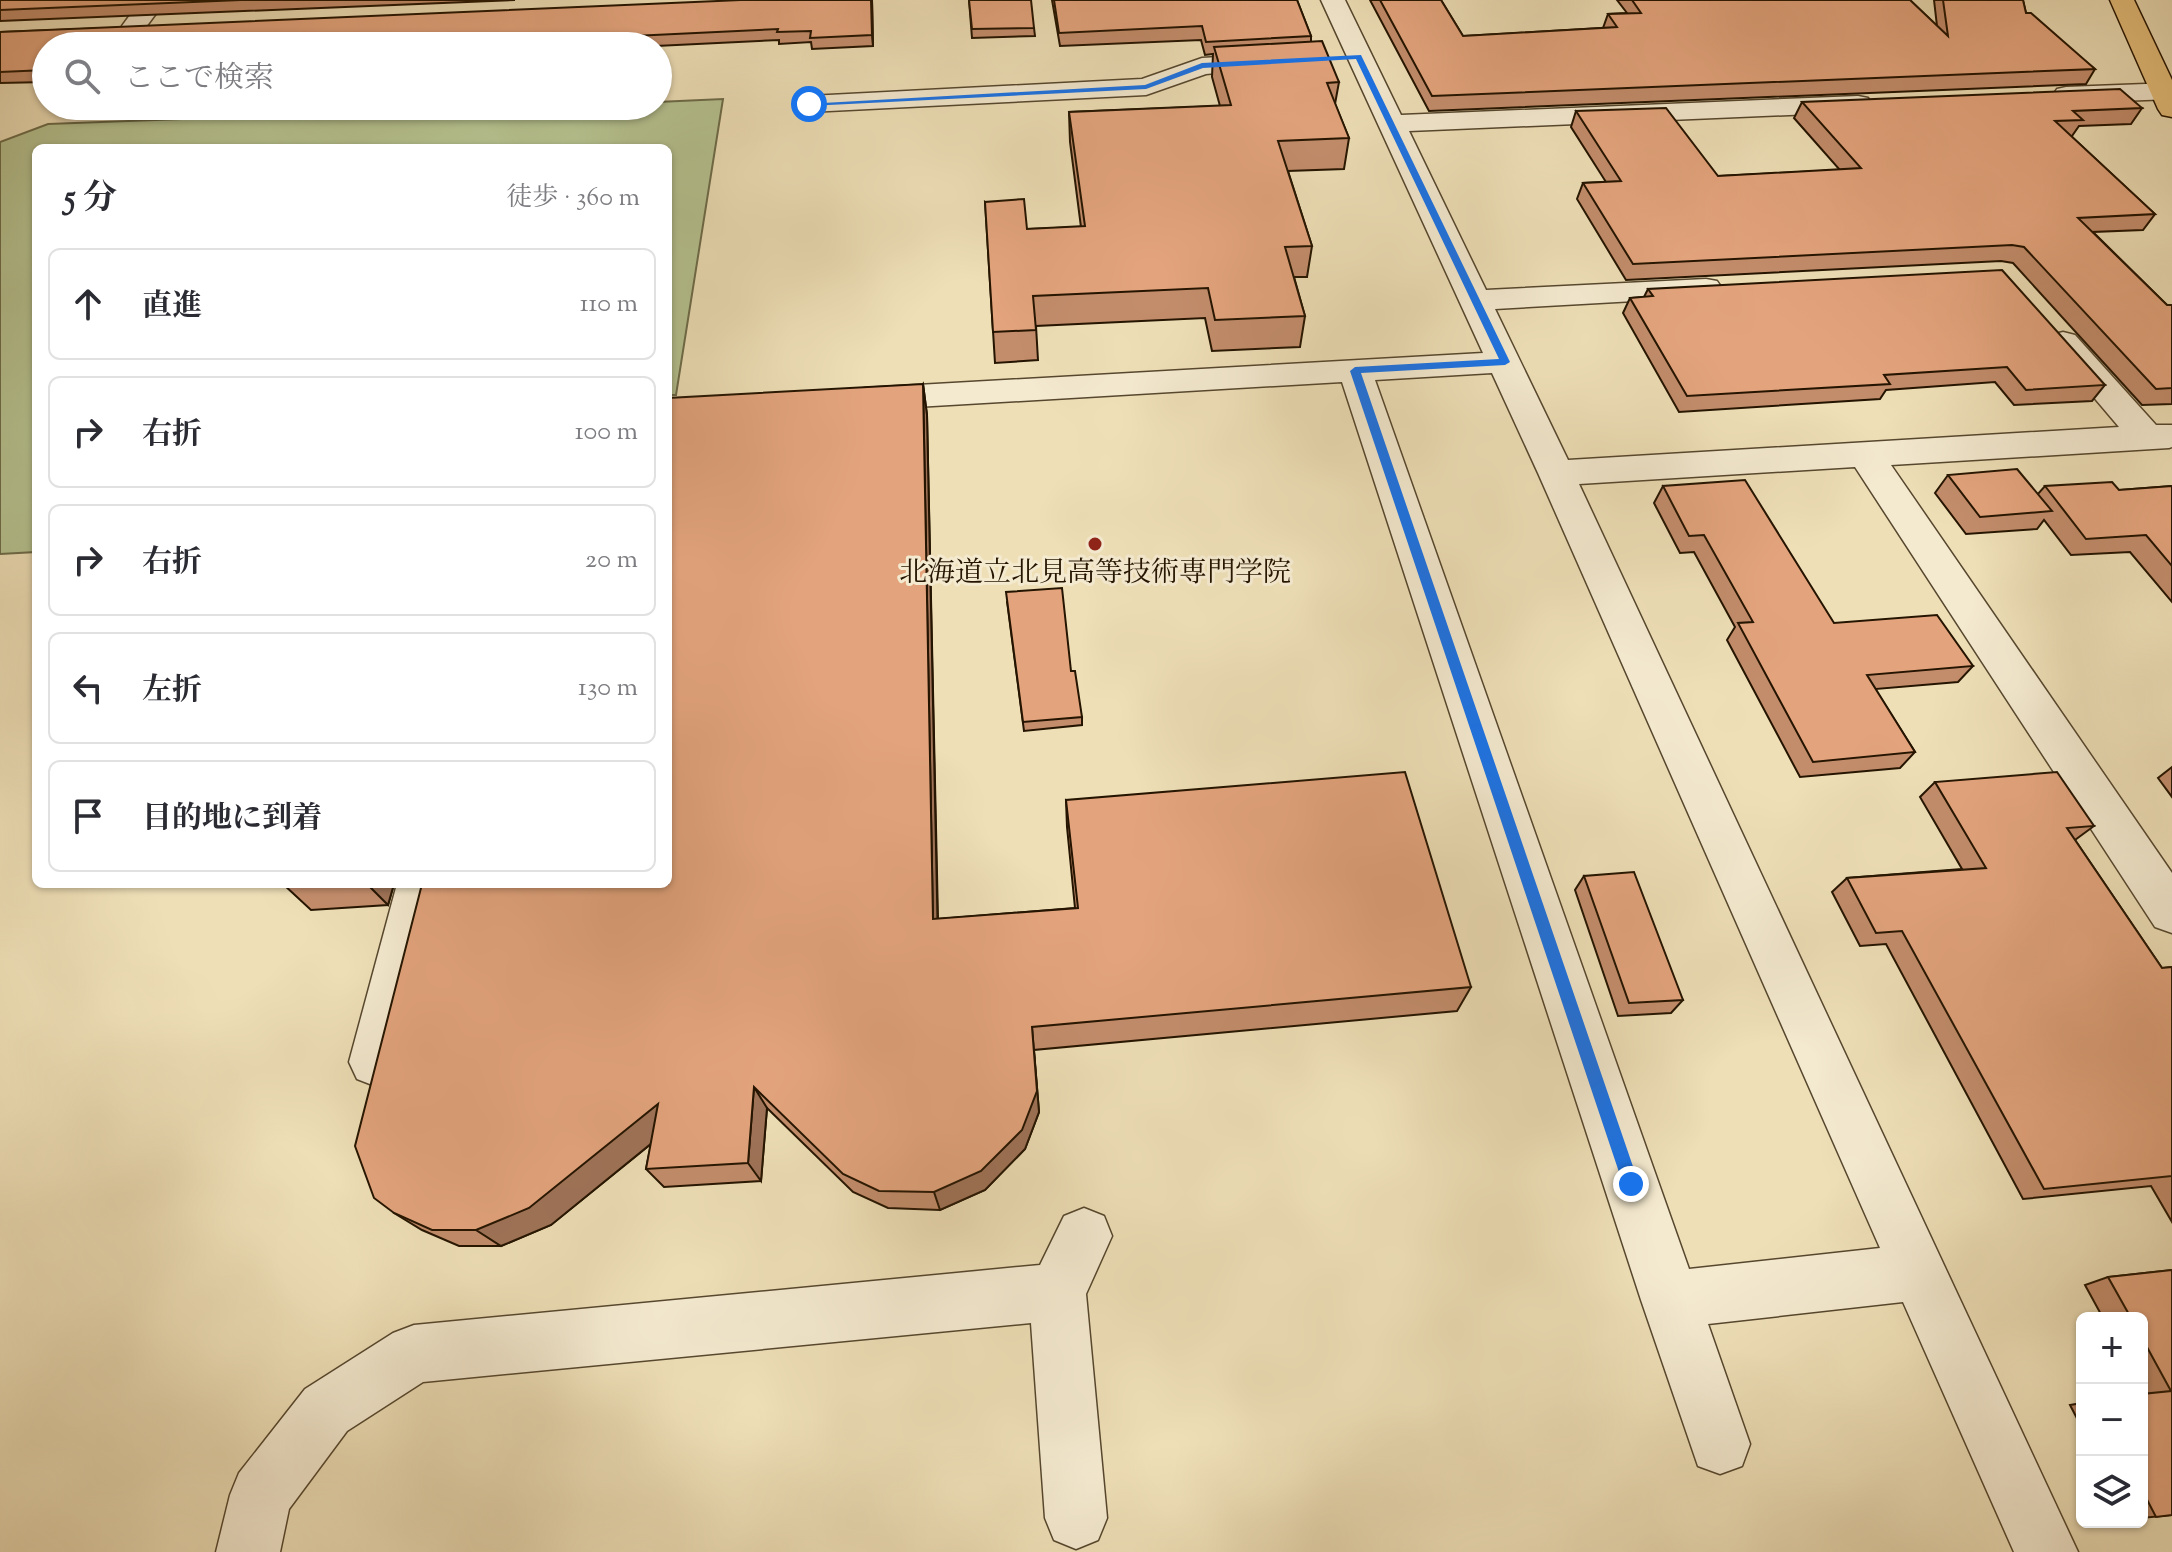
<!DOCTYPE html>
<html lang="ja">
<meta charset="utf-8">
<style>
:root{--surface:#fff;--page:#f2f2f3;--text:#2b2b33;--muted:#7c7c81;--line:#e1e1e2}
body{margin:0;font-family:"Sorts Mill Goudy","Noto Serif JP",serif;background:var(--page);color:var(--text)}
.controls{position:absolute;right:24px;bottom:24px;display:grid;overflow:hidden;border-radius:12px;box-shadow:0 2px 6px #0004}
.controls button{width:72px;height:72px;display:grid;place-items:center;padding:0;border:0;border-bottom:2px solid var(--line);background:var(--surface);color:var(--text);font:40px sans-serif}
.stop{position:absolute;width:24px;height:24px;margin:-18px;border:6px solid #1a73e8;border-radius:50%;background:#fff}
.stop.end{background:#1a73e8;border-color:#fff;box-shadow:0 2px 8px #0008}
.list{margin:0;padding:0;list-style:none}
h2{display:flex;justify-content:space-between;align-items:center;height:104px;margin:0;padding:0 32px;font-size:34px}
h2 small{font-size:26px;font-weight:400;color:var(--muted)}
.list li{display:grid;grid-template-columns:52px 1fr auto;gap:24px;align-items:center;box-sizing:border-box;height:112px;margin:0 16px 16px;padding:0 16px;border:2px solid var(--line);border-radius:12px}
.list b{display:block;font-size:30px;white-space:nowrap}
.list em{font-size:26px;font-style:normal;color:var(--muted)}
.icon{flex:none;width:44px;height:44px;fill:none;stroke:currentColor;stroke-width:2;stroke-linecap:round;stroke-linejoin:round}
.map{position:relative;flex:none;width:2172px;height:1552px;overflow:hidden}
.search{position:absolute;background:var(--surface);box-shadow:0 2px 6px #0004;left:32px;top:32px;width:640px;height:88px;display:flex;align-items:center;gap:20px;box-sizing:border-box;padding:0 28px;border-radius:44px;color:var(--muted);font-size:30px}
.panel{position:absolute;background:var(--surface);box-shadow:0 2px 6px #0004;left:32px;top:144px;width:640px;height:744px;border-radius:12px}
.map>svg:first-child{display:block}
</style>
<div class="map">
<svg width="2172" height="1552" viewBox="0 0 2172 1552">
<rect width="100%" height="100%" fill="#eedfb7"/>
<filter id="stains"><feTurbulence type="fractalNoise" baseFrequency=".0025" numOctaves="4"/><feColorMatrix values="0 0 0 0 .2 0 0 0 0 .09 0 0 0 0 .02 0 0 0 .5 -.17"/></filter>
<radialGradient id="worn" r=".72"><stop offset=".6" stop-color="#630" stop-opacity="0"/><stop offset="1" stop-color="#630" stop-opacity=".3"/></radialGradient>
<path fill="#b5c290" stroke="#6c6b48" stroke-width="2" d="M 723,99 L 676,395 L 668,395 L 668,148 L 36,148 L 36,552 L 0,554 L 0,142 L 48,124 L 538,106 L 658,106 L 658,102 Z"/>
<g fill="none" stroke-linecap="round" stroke-linejoin="round">
<defs>
<g id="minor">
<path d="M 141,0 L 166,0 L 143,31 L 125,31 L 122,26 Z"/>
<path d="M 1321,0 L 1345,0 L 1401,115 L 1858,96 L 1868,98 L 1871,104 L 1868,110 L 1858,112 L 1409,131 L 1486,290 L 1706,279 L 1717,281 L 1722,288 L 1717,295 L 1706,297 L 1495,309 L 1568,460 L 2119,427 L 2047,342 L 2051,335 L 2063,332 L 2075,335 L 2156,425 L 2172,425 L 2172,447 L 2169,448 L 1891,465 L 2172,873 L 2172,933 L 2155,927 L 1855,467 L 1579,484 L 2078,1552 L 2014,1552 L 1903,1302 L 1708,1324 L 1750,1444 L 1742,1466 L 1720,1474 L 1698,1466 L 1641,1300 L 1342,382 L 865,410 L 853,407 L 848,399 L 853,391 L 865,388 L 1483,353 ZM 1492,373 L 1538,473 L 1880,1248 L 1689,1269 L 1375,380 Z"/>
<path d="M 1270,54 L 1279,57 L 1283,62 L 1279,67 L 1206,74 L 1146,95 L 809,112 L 799,110 L 796,104 L 799,98 L 809,96 L 1142,79 L 1202,58 Z"/>
<path d="M 2172,83 L 2172,99 L 2066,103 L 2057,101 L 2053,95 L 2057,89 L 2066,87 Z"/>
<path d="M 397,884 L 443,884 L 401,1062 L 393,1079 L 375,1086 L 357,1079 L 349,1062 Z"/>
<path d="M 1084,1208 L 1104,1216 L 1112,1236 L 1086,1294 L 1107,1518 L 1098,1540 L 1076,1549 L 1054,1540 L 1045,1518 L 1031,1323 L 423,1382 L 347,1431 L 289,1509 L 280,1552 L 216,1552 L 230,1495 L 239,1473 L 305,1389 L 393,1333 L 414,1325 L 1040,1265 L 1064,1216 Z"/>
</g>
<path id="major" d="M 2110,0 L 2134,0 L 2172,80 L 2172,117 L 2162,115 L 2158,109 Z"/>
</defs>
<use href="#minor" stroke="#56472e" stroke-width="3"/>
<use href="#major" stroke="#241400" stroke-width="3"/>
<use href="#minor" fill="#f4ead0" fill-rule="evenodd"/>
<use href="#major" fill="#e7c07c" fill-rule="evenodd"/>
</g>
<g fill="#c38d6c" stroke="#241400" stroke-width="2">
<path d="M 0,0 L 515,0 L 0,21 Z"/>
<path d="M 872,0 L 873,46 L 812,49 L 811,42 L 779,44 L 779,40 L 656,46 L 46,46 L 46,82 L 0,83 L 0,32 Z"/>
<path d="M 969,0 L 1034,28 L 1035,36 L 972,38 Z"/>
<path d="M 1052,0 L 1297,0 L 1311,36 L 1311,41 L 1339,82 L 1335,104 L 1349,138 L 1344,169 L 1288,171 L 1312,246 L 1307,277 L 1294,277 L 1305,316 L 1300,347 L 1212,351 L 1205,318 L 1036,326 L 1038,360 L 995,363 L 985,202 L 1027,229 L 1081,227 L 1070,142 L 1069,112 L 1220,106 L 1212,77 L 1213,54 L 1205,55 L 1201,40 L 1060,46 Z"/>
<path d="M 1370,0 L 1441,0 L 1463,36 L 1603,28 L 1608,14 L 1627,13 L 1617,0 L 1910,0 L 1937,26 L 1934,0 L 2023,0 L 2026,13 L 2095,69 L 2086,84 L 1429,111 Z"/>
<path d="M 1802,102 L 2142,108 L 2131,124 L 2079,126 L 2072,136 L 2071,136 L 2155,214 L 2143,230 L 2093,232 L 2167,305 L 2172,305 L 2172,404 L 2142,405 L 2013,263 L 2001,261 L 1626,280 L 1577,199 L 1583,183 L 1606,182 L 1571,127 L 1576,111 L 1718,176 L 1840,170 L 1794,118 Z"/>
<path d="M 1648,289 L 2105,385 L 2092,401 L 2014,405 L 1995,382 L 1886,390 L 1880,399 L 1679,412 L 1623,313 L 1630,298 L 1644,297 Z"/>
<path d="M 923,384 L 927,415 L 938,919 L 1075,908 L 1067,827 L 1066,800 L 1471,987 L 1457,1011 L 1034,1050 L 1039,1112 L 1025,1149 L 985,1190 L 940,1210 L 888,1208 L 853,1192 L 767,1108 L 761,1181 L 664,1187 L 646,1169 L 651,1144 L 551,1225 L 501,1246 L 459,1246 L 422,1230 L 394,1213 Z"/>
<path d="M 1948,475 L 2038,494 L 2045,486 L 2119,490 L 2172,486 L 2172,602 L 2130,552 L 2071,555 L 2044,520 L 2037,529 L 1966,534 L 1935,493 Z"/>
<path d="M 1663,486 L 1834,623 L 1973,666 L 1958,682 L 1875,689 L 1915,752 L 1900,768 L 1800,777 L 1727,640 L 1735,627 L 1694,552 L 1680,553 L 1654,503 Z"/>
<path d="M 1007,601 L 1082,717 L 1082,725 L 1024,731 Z"/>
<path d="M 2172,767 L 2172,797 L 2158,778 Z"/>
<path d="M 1935,782 L 2094,826 L 2075,840 L 2162,968 L 2172,967 L 2172,1222 L 2151,1186 L 2023,1199 L 1886,944 L 1860,946 L 1832,892 L 1847,878 L 1962,869 L 1920,797 Z"/>
<path d="M 1584,876 L 1683,1000 L 1671,1013 L 1618,1016 L 1575,890 Z"/>
<path d="M 283,884 L 394,884 L 388,905 L 311,910 Z"/>
<path d="M 2172,1270 L 2172,1515 L 2142,1518 L 2142,1394 L 2144,1394 L 2142,1391 L 2142,1318 L 2103,1318 L 2085,1285 L 2108,1277 Z"/>
<path d="M 2082,1403 L 2082,1428 L 2070,1405 Z"/>
</g>
<g fill="#9f7358" stroke="#241400" stroke-width="2">
<path d="M 871,0 L 872,0 L 873,46 L 872,35 Z"/>
<path d="M 633,36 L 636,46 L 623,46 L 626,37 Z"/>
<path d="M 382,43 L 384,46 L 358,46 Z"/>
<path d="M 923,384 L 927,415 L 938,944 L 933,919 Z"/>
<path d="M 367,884 L 394,884 L 388,905 Z"/>
<path d="M 1032,1027 L 1039,1112 L 1025,1149 L 985,1190 L 940,1210 L 934,1192 Z"/>
<path d="M 754,1087 L 767,1108 L 761,1181 L 748,1163 Z"/>
<path d="M 658,1104 L 674,1125 L 551,1225 L 501,1246 L 476,1230 Z"/>
</g>
<g fill="#e3a47d" stroke="#241400" stroke-width="2">
<path d="M 0,0 L 241,0 L 0,10 Z"/>
<path d="M 741,0 L 871,0 L 872,35 L 810,38 L 811,31 L 777,32 L 778,29 L 633,36 L 626,37 L 623,46 L 499,46 L 501,42 L 382,43 L 358,46 L 46,46 L 46,70 L 0,72 L 0,32 Z"/>
<path d="M 969,0 L 1031,0 L 1034,28 L 972,29 Z"/>
<path d="M 1054,0 L 1297,0 L 1311,36 L 1206,42 L 1202,26 L 1059,33 Z"/>
<path d="M 1380,0 L 1441,0 L 1463,36 L 1617,27 L 1608,14 L 1641,13 L 1632,0 L 1910,0 L 1948,36 L 1943,0 L 2023,0 L 2026,13 L 2031,13 L 2095,69 L 1432,96 Z"/>
<path d="M 1322,41 L 1339,82 L 1327,83 L 1349,138 L 1278,141 L 1312,246 L 1285,247 L 1305,316 L 1215,320 L 1208,288 L 1033,296 L 1036,330 L 993,332 L 985,202 L 1024,199 L 1027,229 L 1085,226 L 1069,112 L 1231,105 L 1214,47 Z"/>
<path d="M 2120,89 L 2142,108 L 2073,111 L 2083,120 L 2055,121 L 2155,214 L 2078,218 L 2167,305 L 2172,305 L 2172,388 L 2156,389 L 2024,247 L 2012,245 L 1633,264 L 1583,183 L 1621,181 L 1576,111 L 1666,108 L 1718,176 L 1861,168 L 1802,102 Z"/>
<path d="M 2002,270 L 2105,385 L 2026,390 L 2007,367 L 1884,375 L 1890,384 L 1687,396 L 1630,298 L 1653,296 L 1648,289 Z"/>
<path d="M 923,384 L 933,919 L 1078,908 L 1066,800 L 1405,772 L 1471,987 L 1032,1027 L 1037,1091 L 1022,1130 L 981,1171 L 934,1192 L 879,1191 L 843,1174 L 754,1087 L 748,1163 L 646,1169 L 658,1104 L 529,1208 L 476,1230 L 432,1230 L 394,1213 L 374,1198 L 355,1146 L 422,884 L 668,884 L 668,398 Z"/>
<path d="M 2017,469 L 2052,511 L 1980,517 L 1948,475 Z"/>
<path d="M 1745,480 L 1834,623 L 1937,615 L 1973,666 L 1867,675 L 1915,752 L 1813,762 L 1738,623 L 1753,622 L 1704,535 L 1689,536 L 1663,486 Z"/>
<path d="M 2112,482 L 2119,490 L 2172,486 L 2172,566 L 2146,535 L 2086,539 L 2045,486 Z"/>
<path d="M 1062,588 L 1071,671 L 1075,671 L 1082,717 L 1023,722 L 1006,592 Z"/>
<path d="M 2057,772 L 2094,826 L 2067,828 L 2162,968 L 2172,967 L 2172,1176 L 2044,1189 L 1902,931 L 1876,933 L 1847,878 L 1986,868 L 1935,782 Z"/>
<path d="M 1634,872 L 1683,1000 L 1629,1003 L 1584,876 Z"/>
<path d="M 2172,1270 L 2172,1515 L 2156,1517 L 2142,1490 L 2142,1394 L 2171,1391 L 2142,1338 L 2142,1318 L 2131,1318 L 2108,1277 Z"/>
</g>
<path fill="#1a73e8" d="M 1361,55 L 1510,362 L 1505,365 L 1361,373 L 1639,1184 L 1631,1192 L 1623,1184 L 1350,371 L 1355,367 L 1499,359 L 1356,59 L 1203,68 L 1146,89 L 809,106 L 805,104 L 1145,85 L 1202,63 Z"/>
<circle fill="#8f2418" stroke="#f4ead0" stroke-width="3" cx="1095" cy="544" r="8"/>
<g text-anchor="middle" dominant-baseline="central" stroke-width="6" stroke-linejoin="round" paint-order="stroke">
<g font-size="28" fill="#241400" stroke="#f4ead0">
<text x="1095" y="574">北海道立北見高等技術専門学院</text>
</g>
</g>
<rect width="100%" height="100%" filter="url(#stains)"/>
<rect width="100%" height="100%" fill="url(#worn)"/>
</svg>
<div class="controls">
<button>+</button>
<button>−</button>
<button><svg class="icon" aria-label="layers" viewBox="0 0 24 24"><path d="M12 4l9 5-9 5-9-5zM3 14l9 5 9-5"/></svg></button>
</div>
<div class="stop" style="left:809px;top:104px"></div>
<div class="stop end" style="left:1631px;top:1184px"></div>
<div class="search"><svg class="icon" aria-label="search" viewBox="0 0 24 24"><circle cx="10" cy="10" r="6"/><path d="M15 15l6 6"/></svg>ここで検索</div>
<section class="panel">
<h2>5 分<small>徒歩 · 360 m</small></h2>
<ul class="list">
<li><svg class="icon" aria-label="ahead" viewBox="0 0 24 24"><path d="M12 20V5M6 11l6-6 6 6"/></svg><div><b>直進</b></div><em>110 m</em></li>
<li><svg class="icon" aria-label="right" viewBox="0 0 24 24"><path d="M7 20v-9h11M14 6l5 5-5 5"/></svg><div><b>右折</b></div><em>100 m</em></li>
<li><svg class="icon" aria-label="right" viewBox="0 0 24 24"><path d="M7 20v-9h11M14 6l5 5-5 5"/></svg><div><b>右折</b></div><em>20 m</em></li>
<li><svg class="icon" aria-label="left" viewBox="0 0 24 24"><path d="M17 20v-9H6M10 6l-5 5 5 5"/></svg><div><b>左折</b></div><em>130 m</em></li>
<li><svg class="icon" aria-label="arrive" viewBox="0 0 24 24"><path d="M6 21V4h12l-3 4 3 4H6"/></svg><div><b>目的地に到着</b></div></li>
</ul>
</section>
</div>
